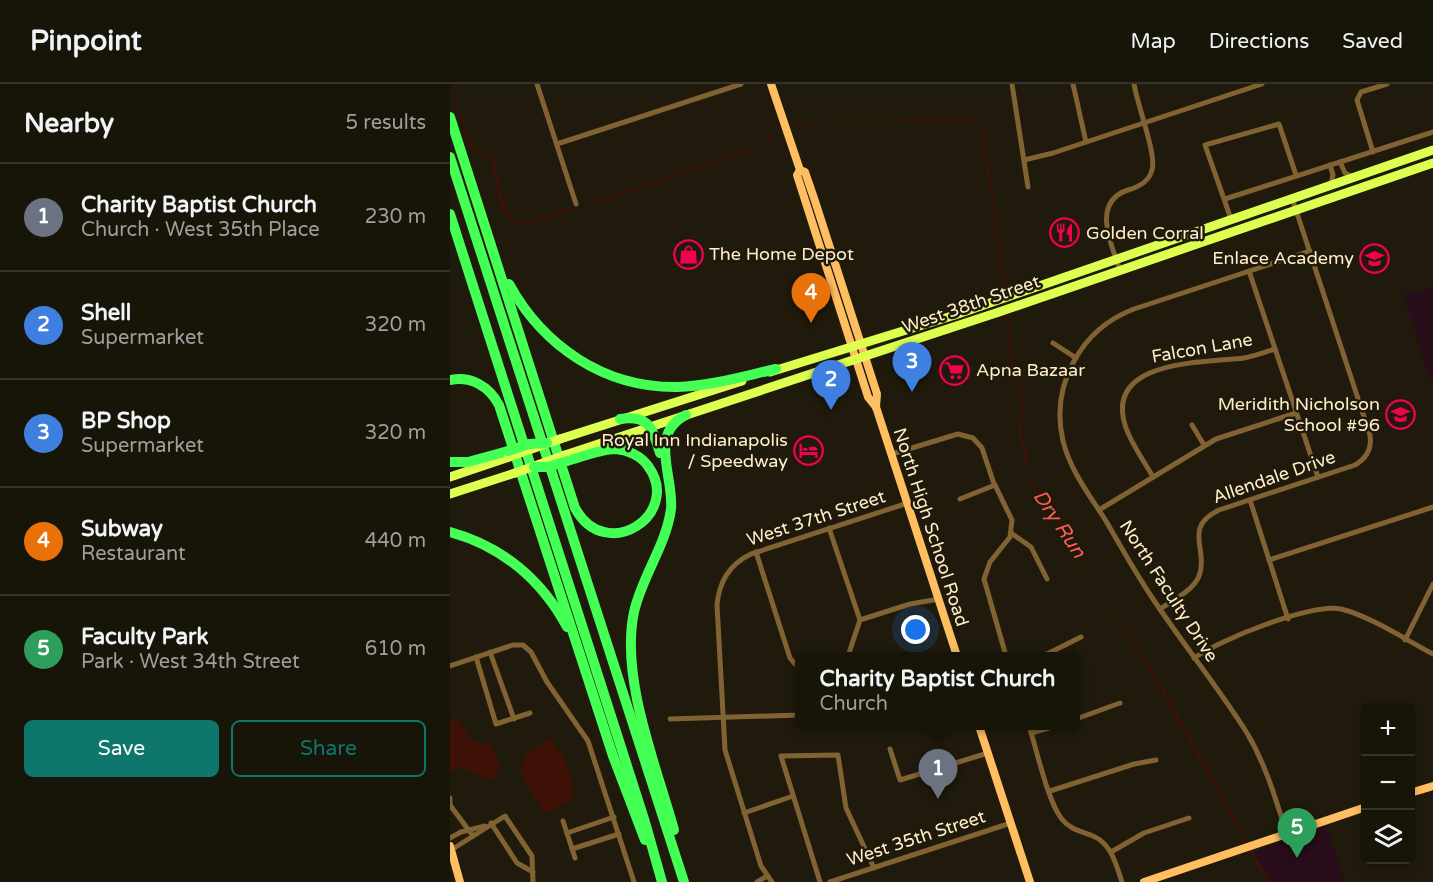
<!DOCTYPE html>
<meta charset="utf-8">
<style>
:root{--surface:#171408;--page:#201d12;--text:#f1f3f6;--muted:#9e9e9c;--line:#363329;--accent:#0f766e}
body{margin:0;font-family:"Varela Round",sans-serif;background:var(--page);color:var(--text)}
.controls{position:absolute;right:18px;bottom:18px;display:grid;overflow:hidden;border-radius:9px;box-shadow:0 3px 9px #0003}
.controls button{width:54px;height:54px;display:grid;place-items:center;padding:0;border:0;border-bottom:2px solid var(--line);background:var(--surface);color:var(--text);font:30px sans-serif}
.you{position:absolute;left:466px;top:546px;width:21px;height:21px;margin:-15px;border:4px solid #fff;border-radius:50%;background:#1a73e8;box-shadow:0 0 0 9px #1a73e833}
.badge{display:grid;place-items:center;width:39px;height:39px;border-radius:50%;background:var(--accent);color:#fff;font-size:20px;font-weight:700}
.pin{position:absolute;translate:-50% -50px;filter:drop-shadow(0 2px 3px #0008)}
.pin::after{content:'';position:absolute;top:32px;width:21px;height:18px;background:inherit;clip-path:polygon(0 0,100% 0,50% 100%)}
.popup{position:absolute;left:345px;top:568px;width:285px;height:78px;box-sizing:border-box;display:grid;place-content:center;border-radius:9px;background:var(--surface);filter:drop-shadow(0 2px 4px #0005);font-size:20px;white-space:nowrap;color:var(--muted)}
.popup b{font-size:22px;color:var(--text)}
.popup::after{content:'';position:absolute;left:50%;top:100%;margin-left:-12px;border:12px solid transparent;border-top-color:var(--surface)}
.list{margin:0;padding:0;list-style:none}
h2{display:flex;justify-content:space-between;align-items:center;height:78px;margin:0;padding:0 24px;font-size:26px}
h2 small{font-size:20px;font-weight:400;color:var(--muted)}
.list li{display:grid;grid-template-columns:39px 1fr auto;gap:18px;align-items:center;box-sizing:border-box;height:108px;padding:0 24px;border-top:2px solid var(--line)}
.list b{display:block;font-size:22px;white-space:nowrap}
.list p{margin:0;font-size:20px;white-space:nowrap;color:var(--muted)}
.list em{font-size:20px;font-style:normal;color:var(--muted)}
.actions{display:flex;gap:12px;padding:18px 24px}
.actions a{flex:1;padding:14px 0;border:2px solid var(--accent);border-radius:9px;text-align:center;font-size:21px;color:var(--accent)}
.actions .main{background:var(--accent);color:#fff}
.icon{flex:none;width:33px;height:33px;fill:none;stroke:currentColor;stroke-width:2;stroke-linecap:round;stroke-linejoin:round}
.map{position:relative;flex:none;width:983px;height:798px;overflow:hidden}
header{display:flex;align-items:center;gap:36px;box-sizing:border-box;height:84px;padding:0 30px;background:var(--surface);border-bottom:2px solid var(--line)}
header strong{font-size:28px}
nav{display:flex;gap:33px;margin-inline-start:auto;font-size:21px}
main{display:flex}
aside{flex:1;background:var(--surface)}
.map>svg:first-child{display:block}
</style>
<header>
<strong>Pinpoint</strong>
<nav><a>Map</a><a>Directions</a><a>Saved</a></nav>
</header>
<main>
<aside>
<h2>Nearby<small>5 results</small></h2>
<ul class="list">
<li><span class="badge" style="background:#6b7280">1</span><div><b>Charity Baptist Church</b><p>Church · West 35th Place</p></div><em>230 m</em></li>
<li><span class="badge" style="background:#3f7fe0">2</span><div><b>Shell</b><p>Supermarket</p></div><em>320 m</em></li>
<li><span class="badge" style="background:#3f7fe0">3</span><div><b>BP Shop</b><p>Supermarket</p></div><em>320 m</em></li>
<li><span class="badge" style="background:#e8710a">4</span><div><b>Subway</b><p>Restaurant</p></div><em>440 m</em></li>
<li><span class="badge" style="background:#2e9e5b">5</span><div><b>Faculty Park</b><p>Park · West 34th Street</p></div><em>610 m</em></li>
</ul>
<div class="actions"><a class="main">Save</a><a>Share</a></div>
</aside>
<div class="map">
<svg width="983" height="798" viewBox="0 0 983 798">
<rect width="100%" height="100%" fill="#1f1a0b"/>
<g fill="#290d1a">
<path d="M 983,203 L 983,294 L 980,295 L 954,212 Z"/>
<path d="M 876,740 L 894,798 L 820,798 L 804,768 Z"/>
</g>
<g fill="#3d1106">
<path d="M 0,0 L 23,61 L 28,67 L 44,75 C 50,96 50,127 70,140 L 121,123 L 123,126 L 71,142 C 45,135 49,95 40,75 L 24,67 L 20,63 Z"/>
<path d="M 520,34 L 532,40 L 554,187 L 564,288 L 573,317 L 572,353 L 578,371 L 574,384 L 576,391 L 588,409 L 601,421 L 646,500 L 715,607 L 820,798 L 817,798 L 708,601 L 598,423 L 581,403 L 572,382 L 575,372 L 569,351 L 571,317 L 562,288 L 552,187 L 530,41 L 524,36 L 360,41 L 345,44 L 344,41 Z"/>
<path d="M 329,47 L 320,57 L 299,68 L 151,118 L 134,121 L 308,63 Z"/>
<path d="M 4,633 L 10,637 L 21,657 L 41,659 L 50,684 L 42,697 L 9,683 L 0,690 L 0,637 Z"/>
<path d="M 100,654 L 115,674 L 125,710 L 119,718 L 95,729 L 76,701 L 70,685 L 77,669 Z"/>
</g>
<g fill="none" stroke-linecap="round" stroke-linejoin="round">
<g stroke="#816232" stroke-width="5">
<path d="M 87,0 L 126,120"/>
<path d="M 562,0 L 578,103"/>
<path d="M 623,0 L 636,58"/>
<path d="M 107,60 L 291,0"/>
<path d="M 923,68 L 907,16 L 911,8 L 937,0"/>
<path d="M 574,76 L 603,69 L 812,0"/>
<path d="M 890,78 L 895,89 L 903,93"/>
<path d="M 880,81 L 883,91 L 881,100"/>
<path d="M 775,115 L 983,48"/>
<path d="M 781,135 L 755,61 L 829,40 L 846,91"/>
<path d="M 670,186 C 661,160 641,118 678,106 C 689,103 699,98 702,86 C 707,71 687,20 684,0"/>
<path d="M 799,187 L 868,393"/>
<path d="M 603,259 L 626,274"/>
<path d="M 742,341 L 754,361"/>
<path d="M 442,370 L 508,350 L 523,354 L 532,364 L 543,397 L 562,436 L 560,453 L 540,478 L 534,495 L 556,572"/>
<path d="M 703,393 C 694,377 682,361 676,344 C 652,275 754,279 794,274 C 804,272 815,268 825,265"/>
<path d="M 510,415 L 545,401"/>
<path d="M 800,416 L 838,535"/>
<path d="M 649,426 L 766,355 L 846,329"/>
<path d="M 379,444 L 410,536"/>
<path d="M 561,449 L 581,463 L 597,495"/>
<path d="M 306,468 L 340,574 L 345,580 L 350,580"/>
<path d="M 819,476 L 983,423"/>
<path d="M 710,525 C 723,516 743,507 749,492 C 759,465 732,444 769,426 L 905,381 C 917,374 922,364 920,351 L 842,114"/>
<path d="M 955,556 L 983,500"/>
<path d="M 40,568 L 64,635"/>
<path d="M 398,572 L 410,536 L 460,520 L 489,515"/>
<path d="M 593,572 L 631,553"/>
<path d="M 26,573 L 46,640 L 80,629"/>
<path d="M 744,574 C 769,556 861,519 891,525 C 920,532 956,556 983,570"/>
<path d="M 0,582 L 63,561 L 73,561 L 81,568 L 97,598 L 138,657 L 184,798"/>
<path d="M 220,635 L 350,631"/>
<path d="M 626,635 L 670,619"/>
<path d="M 579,642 C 587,666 597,715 611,734 C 620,746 631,747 643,752 C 662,760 666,781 672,798"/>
<path d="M 581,649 L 606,642"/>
<path d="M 440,665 L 450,696 L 538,669"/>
<path d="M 600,707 L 684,680 L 706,676"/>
<path d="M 0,714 L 0,720"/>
<path d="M 0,721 L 23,752"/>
<path d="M 294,729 L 343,712"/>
<path d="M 113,737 L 125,774"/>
<path d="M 41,739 L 67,779 L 83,788"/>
<path d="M 117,749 L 164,733"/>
<path d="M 837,751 C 826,716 816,681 797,649 C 768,603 733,560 703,515 C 686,490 671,463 656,437 C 640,412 620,386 613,357 C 600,301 631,245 684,225 L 860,167"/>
<path d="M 0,754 L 11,748 L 35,742"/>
<path d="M 122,765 L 169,750"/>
<path d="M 1,766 L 55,732 L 82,772 L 83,798"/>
<path d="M 661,768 L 694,749 L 739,734"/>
<path d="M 307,798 L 317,792"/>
<path d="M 322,798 L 311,782 L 275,666 L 267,521 C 269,498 280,480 301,470 L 458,419"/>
<path d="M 370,798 L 331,672 L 388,671 L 396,724 L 424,784"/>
<path d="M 380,798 L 561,739"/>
</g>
<g stroke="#ffbe60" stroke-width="8">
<path d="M 321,0 L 350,86 L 355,88 L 365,117 L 427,310 L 426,323"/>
<path d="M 350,86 L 347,91 L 418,313 L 426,323 L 507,572"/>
<path d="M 529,642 L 580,798"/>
<path d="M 960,709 L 983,702"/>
<path d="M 0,762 L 10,798"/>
<path d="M 694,798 L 916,723"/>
</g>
<g stroke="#ddff50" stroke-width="9">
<path d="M 320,288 L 505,231 L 983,66"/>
<path d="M 110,355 L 292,297"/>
<path d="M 115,371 L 549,228 L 983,79"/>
<path d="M 0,393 L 59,373"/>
<path d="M 0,410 L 65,389"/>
</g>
<g stroke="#44ff54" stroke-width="10">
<path d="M 0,33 L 125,424 C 156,481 233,430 198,382 C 191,372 178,366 166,365 C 150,365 132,373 117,377"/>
<path d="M 0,73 L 234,798"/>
<path d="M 0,130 L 195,738 L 212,798"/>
<path d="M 59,200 C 93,262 154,304 227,303 C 260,302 294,292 326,285"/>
<path d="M 0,296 C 21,292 39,302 49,321 L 163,672 L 195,756"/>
<path d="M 170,335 C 200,331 202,344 210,369"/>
<path d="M 0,378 L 18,378 L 58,367"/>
<path d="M 0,448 C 52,462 92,496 117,543"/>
<path d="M 224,746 C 206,681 170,594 184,528 C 192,492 216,462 221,425 C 224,392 198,350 236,331"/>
</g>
<g stroke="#ddff50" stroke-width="9">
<path d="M 59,373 L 110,355"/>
<path d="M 65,389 L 115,371"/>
</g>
<g stroke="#44ff54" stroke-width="10">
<path d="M 58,367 L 79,360 L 97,359"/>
<path d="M 84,383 L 98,383 L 117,377"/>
</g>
</g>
<defs>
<symbol id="restaurant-ring" viewBox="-11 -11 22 22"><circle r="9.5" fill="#1f1a0b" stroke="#f40051" stroke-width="1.5"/><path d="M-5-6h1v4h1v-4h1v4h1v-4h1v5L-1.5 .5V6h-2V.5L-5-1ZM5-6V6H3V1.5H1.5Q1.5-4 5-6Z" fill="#f40051"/></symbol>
<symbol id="shop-ring" viewBox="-11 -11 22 22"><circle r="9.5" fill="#1f1a0b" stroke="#f40051" stroke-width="1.5"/><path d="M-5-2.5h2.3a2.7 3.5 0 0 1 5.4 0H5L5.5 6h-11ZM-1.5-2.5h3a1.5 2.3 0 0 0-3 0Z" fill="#f40051"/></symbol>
<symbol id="school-ring" viewBox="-11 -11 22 22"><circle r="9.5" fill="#1f1a0b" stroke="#f40051" stroke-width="1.5"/><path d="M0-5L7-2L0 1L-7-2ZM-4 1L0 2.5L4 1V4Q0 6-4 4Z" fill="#f40051"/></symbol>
<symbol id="supermarket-ring" viewBox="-11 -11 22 22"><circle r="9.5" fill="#1f1a0b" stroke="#f40051" stroke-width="1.5"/><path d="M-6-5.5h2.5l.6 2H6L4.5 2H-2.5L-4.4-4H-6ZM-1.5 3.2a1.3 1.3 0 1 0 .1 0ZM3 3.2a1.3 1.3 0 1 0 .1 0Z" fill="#f40051"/></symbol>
<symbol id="hotel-ring" viewBox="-11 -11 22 22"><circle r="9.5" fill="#1f1a0b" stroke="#f40051" stroke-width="1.5"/><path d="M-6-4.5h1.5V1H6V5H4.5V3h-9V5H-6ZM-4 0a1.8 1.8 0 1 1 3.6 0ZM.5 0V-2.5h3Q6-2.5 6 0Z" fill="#f40051"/></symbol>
</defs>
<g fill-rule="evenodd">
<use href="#restaurant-ring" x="598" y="132" width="33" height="33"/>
<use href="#shop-ring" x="222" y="154" width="33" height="33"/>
<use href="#school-ring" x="908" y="158" width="33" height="33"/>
<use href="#supermarket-ring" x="488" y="270" width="33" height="33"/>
<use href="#school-ring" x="934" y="314" width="33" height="33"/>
<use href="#hotel-ring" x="342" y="350" width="33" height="33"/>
</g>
<g text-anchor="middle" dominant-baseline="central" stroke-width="5" stroke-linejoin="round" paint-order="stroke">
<g font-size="18" fill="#ffeec9" stroke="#1f1a0b" text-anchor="start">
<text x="636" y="149">Golden Corral</text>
<text x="259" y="170">The Home Depot</text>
<text x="904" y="174" text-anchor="end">Enlace Academy</text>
<text x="526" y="286">Apna Bazaar</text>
<text x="930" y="320" text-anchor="end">Meridith Nicholson<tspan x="930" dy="21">School #96</tspan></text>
<text x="338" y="356" text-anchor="end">Royal Inn Indianapolis<tspan x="338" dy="21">/ Speedway</tspan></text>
</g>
<g font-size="18" fill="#ffeec9" stroke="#1f1a0b">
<text transform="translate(521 220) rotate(-19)">West 38th Street</text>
<text transform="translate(752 264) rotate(-10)">Falcon Lane</text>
<text transform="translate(824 393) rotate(-19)">Allendale Drive</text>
<text transform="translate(366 434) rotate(-18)">West 37th Street</text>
<text transform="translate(481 443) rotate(72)">North High School Road</text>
<text transform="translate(719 507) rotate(57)">North Faculty Drive</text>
<text transform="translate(466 754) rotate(-18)">West 35th Street</text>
</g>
<g font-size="20" font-style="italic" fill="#ff5c57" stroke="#1f1a0b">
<text transform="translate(609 440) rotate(56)">Dry Run</text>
</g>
</g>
</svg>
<div class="controls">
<button>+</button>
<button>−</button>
<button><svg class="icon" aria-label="layers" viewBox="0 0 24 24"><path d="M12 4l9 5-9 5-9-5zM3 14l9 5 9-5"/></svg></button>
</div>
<div class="you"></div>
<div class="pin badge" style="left:488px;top:715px;background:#6b7280">1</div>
<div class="popup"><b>Charity Baptist Church</b>Church</div>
<div class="pin badge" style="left:381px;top:326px;background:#3f7fe0">2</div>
<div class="pin badge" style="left:462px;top:308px;background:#3f7fe0">3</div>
<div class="pin badge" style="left:361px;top:239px;background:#e8710a">4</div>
<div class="pin badge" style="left:847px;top:774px;background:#2e9e5b">5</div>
</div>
</main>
